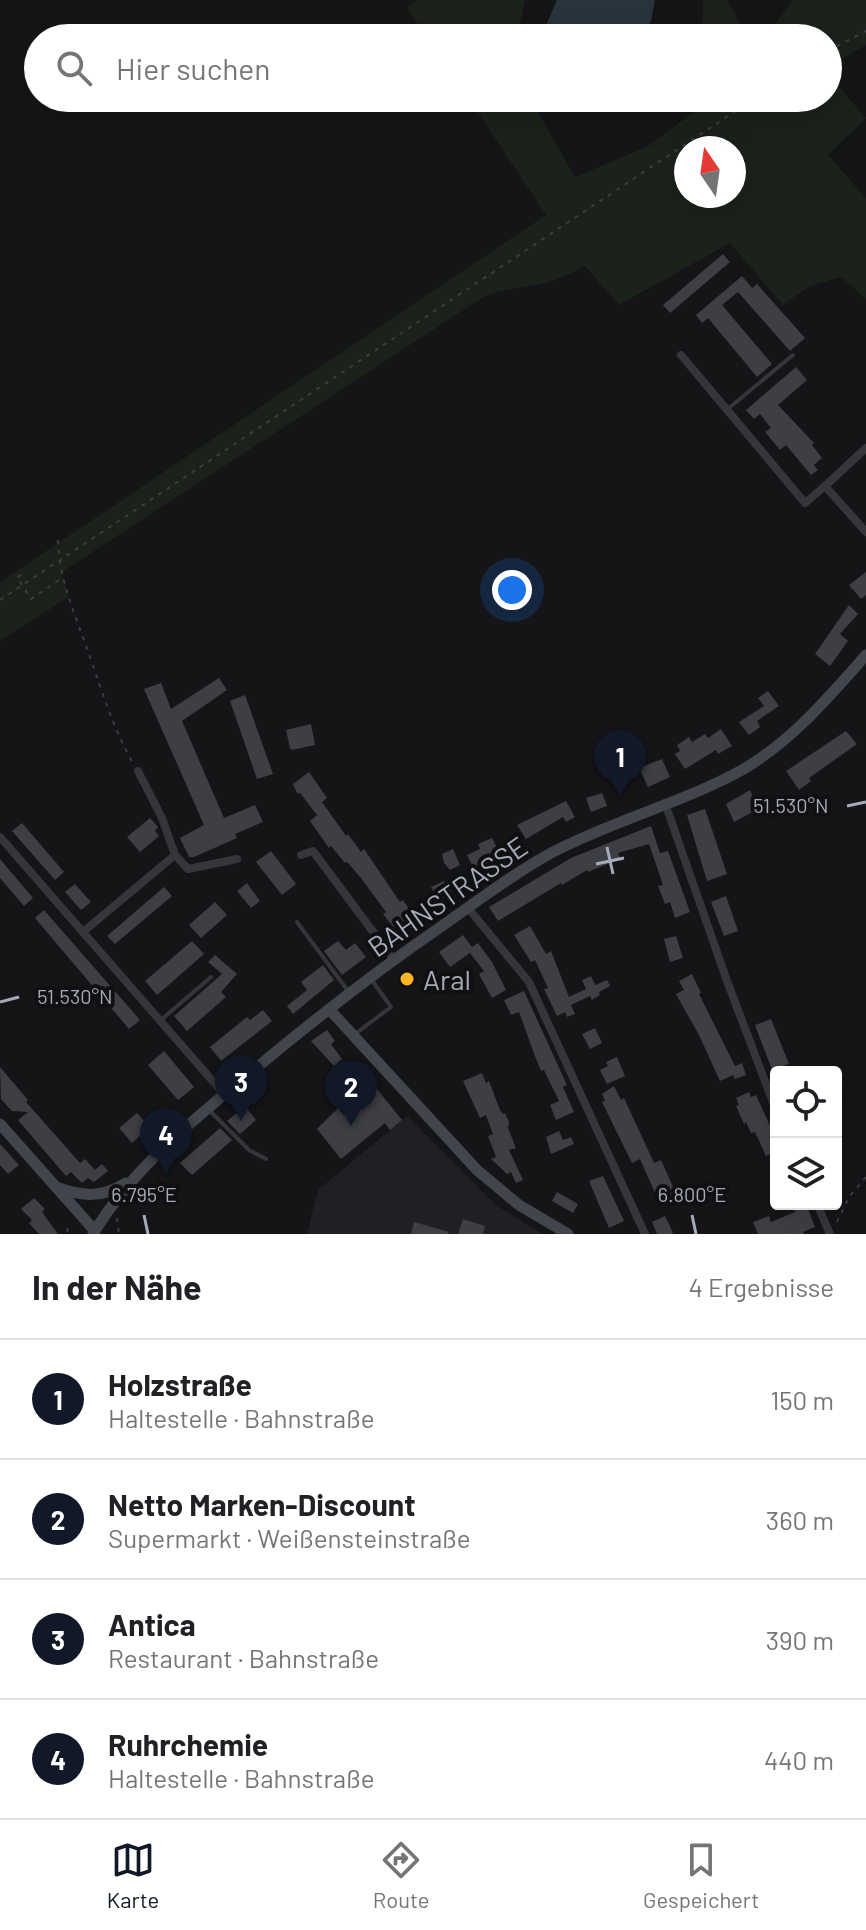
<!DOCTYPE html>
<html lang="de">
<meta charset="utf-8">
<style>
:root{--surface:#fff;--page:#f6f6f6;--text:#202124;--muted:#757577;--line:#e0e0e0;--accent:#111827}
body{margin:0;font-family:Barlow,sans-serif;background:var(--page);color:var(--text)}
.controls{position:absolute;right:24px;bottom:24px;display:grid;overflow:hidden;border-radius:8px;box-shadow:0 8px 32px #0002}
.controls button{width:72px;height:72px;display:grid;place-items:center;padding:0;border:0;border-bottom:2px solid var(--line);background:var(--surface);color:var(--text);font:40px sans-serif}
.compass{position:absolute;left:674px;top:136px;width:72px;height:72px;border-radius:50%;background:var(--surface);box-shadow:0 8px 32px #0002;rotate:347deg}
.you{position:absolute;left:512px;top:590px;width:28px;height:28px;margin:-20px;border:6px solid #fff;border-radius:50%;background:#1a73e8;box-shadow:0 0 0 12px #1a73e833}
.badge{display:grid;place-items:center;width:52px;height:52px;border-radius:50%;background:var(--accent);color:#fff;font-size:26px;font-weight:700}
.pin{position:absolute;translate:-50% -66px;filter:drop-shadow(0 2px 4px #0008)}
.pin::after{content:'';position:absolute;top:42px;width:28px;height:24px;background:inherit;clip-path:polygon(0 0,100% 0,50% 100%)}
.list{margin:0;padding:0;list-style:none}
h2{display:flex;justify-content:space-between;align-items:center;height:104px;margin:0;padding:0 32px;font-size:34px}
h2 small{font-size:26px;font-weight:400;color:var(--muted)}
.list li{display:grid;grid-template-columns:52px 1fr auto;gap:24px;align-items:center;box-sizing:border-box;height:120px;padding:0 32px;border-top:2px solid var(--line)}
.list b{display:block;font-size:30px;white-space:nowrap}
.list p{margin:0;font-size:26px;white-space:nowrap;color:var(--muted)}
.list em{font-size:26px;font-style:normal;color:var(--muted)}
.icon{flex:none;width:44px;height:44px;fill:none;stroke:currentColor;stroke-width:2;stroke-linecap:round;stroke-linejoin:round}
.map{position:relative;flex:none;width:866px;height:1234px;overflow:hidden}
.search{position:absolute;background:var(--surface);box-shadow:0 8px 32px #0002;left:24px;right:24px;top:24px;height:88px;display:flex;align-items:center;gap:20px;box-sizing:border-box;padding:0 28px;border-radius:44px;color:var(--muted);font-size:30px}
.sheet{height:584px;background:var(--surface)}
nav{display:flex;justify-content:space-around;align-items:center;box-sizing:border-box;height:112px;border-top:2px solid var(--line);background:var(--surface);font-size:22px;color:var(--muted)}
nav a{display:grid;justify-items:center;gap:4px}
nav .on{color:var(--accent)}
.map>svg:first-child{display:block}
</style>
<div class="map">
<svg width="866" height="1234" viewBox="0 0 866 1234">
<rect width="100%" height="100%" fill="#151417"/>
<path fill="#202024" d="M 407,1116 L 497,1206 L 543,1234 L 307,1234 L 318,1190 Z"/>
<g fill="#1a221b" fill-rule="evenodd">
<path d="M 417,0 L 525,0 L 525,1 L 517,38 L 427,38 L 406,7 Z"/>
<path d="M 703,0 L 727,0 L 749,38 L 702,38 Z"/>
<path d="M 792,0 L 866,0 L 866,45 L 828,67 L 828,38 L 782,38 L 774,26 Z"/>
<path d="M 828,74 L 866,118 L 828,155 L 866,198 L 866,299 L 841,277 L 810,286 L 783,305 L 730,243 L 619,305 L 584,265 C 550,290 521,283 485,296 L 62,572 L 69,597 L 0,641 L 0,582 L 546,215 L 468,98 L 530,98 L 575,177 L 646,147 L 700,108 L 701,98 L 828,98 ZM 686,148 L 734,148 L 734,196 L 686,196 Z"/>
</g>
<path fill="#29343c" d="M 557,0 L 655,0 L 651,21 L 640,38 L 547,38 L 544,30 Z"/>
<g fill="#3e3f44">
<path d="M 723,254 L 730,262 L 670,313 L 663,305 Z"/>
<path d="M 742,276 L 752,288 L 757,284 L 805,338 L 790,351 L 738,292 L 722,305 L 772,364 L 757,377 L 708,318 L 702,323 L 696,315 Z"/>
<path d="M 796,367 L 807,380 L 778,405 L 814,443 L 812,445 L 822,458 L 814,465 L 818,470 L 811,475 L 786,445 L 780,450 L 765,432 L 771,428 L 760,414 L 754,419 L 746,410 Z"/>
<path d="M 866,572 L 866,595 L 861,599 L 849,585 Z"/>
<path d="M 849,605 L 858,614 L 840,634 L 848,641 L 830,666 L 815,654 Z"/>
<path d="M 219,678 L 227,690 L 182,721 L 224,818 L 255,805 L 263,822 L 235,834 L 237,838 L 194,857 L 189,857 L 180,838 L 204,825 L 144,689 L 161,683 L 171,709 Z"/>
<path d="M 768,691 L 779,706 L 757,721 L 760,727 L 749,735 L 739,722 L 764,706 L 758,698 Z"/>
<path d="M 245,695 L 273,774 L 257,779 L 230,701 Z"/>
<path d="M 311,724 L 315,745 L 292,750 L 290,748 L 286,730 Z"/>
<path d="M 721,729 L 732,746 L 718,754 L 716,750 L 685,769 L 675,754 L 680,751 L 677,745 L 689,737 L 692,742 L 705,734 L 708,738 Z"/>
<path d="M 846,731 L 857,744 L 809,778 L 811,781 L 799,790 L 786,771 Z"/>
<path d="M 662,759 L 670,777 L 648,787 L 639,768 Z"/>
<path d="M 309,772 L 327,798 L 322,802 L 346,836 L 348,834 L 361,852 L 364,849 L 400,902 L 403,900 L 413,915 L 394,928 L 383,914 L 386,912 L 361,878 L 347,862 L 345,863 L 331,846 L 329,848 L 310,821 L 317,815 L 300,793 L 297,793 L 293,784 Z"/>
<path d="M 750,790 L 758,809 L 734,822 L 726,804 Z"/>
<path d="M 602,793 L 607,806 L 591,812 L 586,798 Z"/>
<path d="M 566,801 L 575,817 L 566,822 L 563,817 L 526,839 L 517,825 Z"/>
<path d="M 705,809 L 727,874 L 707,881 L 687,815 Z"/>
<path d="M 150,818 L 158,827 L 155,831 L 159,836 L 140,852 L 127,837 Z"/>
<path d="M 22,823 L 64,872 L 55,880 L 12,831 Z"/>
<path d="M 651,826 L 660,853 L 668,851 L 690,912 L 675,918 L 670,902 L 665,904 L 658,886 L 663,885 L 649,844 L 618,853 L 620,858 L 617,860 L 588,872 L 587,870 L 562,885 L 561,883 L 498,921 L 489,907 L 571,858 Z"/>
<path d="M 492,838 L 497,848 L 514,839 L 521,850 L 490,868 L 487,862 L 474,869 L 467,855 L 480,849 L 478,844 Z"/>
<path d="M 453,849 L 460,865 L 450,870 L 444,863 L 442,854 Z"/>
<path d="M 271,851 L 296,884 L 282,895 L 256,862 Z"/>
<path d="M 0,859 L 33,898 L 24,906 L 0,878 Z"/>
<path d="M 444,881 L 452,892 L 440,901 L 431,887 Z"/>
<path d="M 247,883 L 260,901 L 251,908 L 237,891 Z"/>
<path d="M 75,884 L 91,902 L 81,910 L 65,892 Z"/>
<path d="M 164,887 L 172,896 L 115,944 L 107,936 Z"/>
<path d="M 726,896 L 738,931 L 724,936 L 711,902 Z"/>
<path d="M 215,902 L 227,915 L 201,938 L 189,925 Z"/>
<path d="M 44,910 L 140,1020 L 129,1029 L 35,918 Z"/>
<path d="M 530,926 L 546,954 L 551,951 L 569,997 L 586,989 L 582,980 L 591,976 L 595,985 L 607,980 L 610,986 L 599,992 L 600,995 L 592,1000 L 590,996 L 571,1005 L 575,1014 L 567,1017 L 565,1012 L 557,1016 L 544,989 L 548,988 L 535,960 L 531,962 L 514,935 Z"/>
<path d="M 463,935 L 472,947 L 478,943 L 492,962 L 506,990 L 492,998 L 479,974 L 484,971 L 470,953 L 450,967 L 439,952 Z"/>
<path d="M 676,936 L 683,958 L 670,962 L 664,939 Z"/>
<path d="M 192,941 L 204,954 L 157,995 L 145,981 Z"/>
<path d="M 338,941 L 346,950 L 355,943 L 366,957 L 342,975 L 324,951 Z"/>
<path d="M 215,955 L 237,974 L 221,992 L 226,997 L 187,1031 L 174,1016 L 222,974 L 208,962 Z"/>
<path d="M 323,965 L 334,980 L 293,1014 L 287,1006 L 307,990 L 301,982 Z"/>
<path d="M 692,974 L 701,993 L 699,994 L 735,1066 L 742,1063 L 746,1075 L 735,1079 L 733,1075 L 720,1081 L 699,1035 L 676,994 L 684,990 L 679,981 Z"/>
<path d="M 524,991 L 567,1085 L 563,1087 L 574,1112 L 556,1120 L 550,1105 L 559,1101 L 544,1070 L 541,1071 L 535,1056 L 519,1012 L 511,1015 L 504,1000 Z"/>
<path d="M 263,1010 L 272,1021 L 221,1061 L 210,1047 L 247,1017 L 250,1020 Z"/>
<path d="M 771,1019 L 789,1064 L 772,1070 L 755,1025 Z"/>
<path d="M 595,1028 L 602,1043 L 590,1049 L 582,1034 Z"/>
<path d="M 327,1030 L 335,1041 L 331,1044 L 342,1059 L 334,1066 L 311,1041 Z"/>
<path d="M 164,1051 L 194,1087 L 178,1100 L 148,1065 Z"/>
<path d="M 617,1057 L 625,1076 L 607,1084 L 600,1070 L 608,1066 L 606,1062 Z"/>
<path d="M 0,1067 L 28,1100 L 26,1102 L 80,1163 L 85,1159 L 95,1170 L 102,1164 L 108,1171 L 94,1182 L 88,1178 L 82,1183 L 71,1172 L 66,1176 L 18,1120 L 28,1112 L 12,1111 L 1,1099 Z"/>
<path d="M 482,1073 L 486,1083 L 489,1081 L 500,1110 L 503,1114 L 505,1113 L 509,1122 L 508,1128 L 516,1148 L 509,1150 L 523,1180 L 516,1183 L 511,1172 L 507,1174 L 491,1159 L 496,1157 L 488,1136 L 493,1134 L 486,1115 L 480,1118 L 463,1081 Z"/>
<path d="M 614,1086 L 621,1100 L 624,1098 L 654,1163 L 661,1160 L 677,1196 L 660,1204 L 640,1159 L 632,1163 L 602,1102 L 605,1101 L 602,1094 Z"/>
<path d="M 376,1088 L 402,1120 L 390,1130 L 385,1123 L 341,1159 L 317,1129 L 338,1108 L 344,1115 Z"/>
<path d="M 749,1092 L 751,1097 L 756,1095 L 776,1139 L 776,1151 L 766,1156 L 755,1132 L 751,1133 L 746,1122 L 744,1124 L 736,1106 L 739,1105 L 736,1098 Z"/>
<path d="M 245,1106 L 256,1120 L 240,1134 L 227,1121 Z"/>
<path d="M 137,1113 L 150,1127 L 132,1143 L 119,1128 Z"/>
<path d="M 220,1128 L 232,1140 L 192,1175 L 180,1163 Z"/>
<path d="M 559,1131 L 563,1140 L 571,1137 L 574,1144 L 551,1154 L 546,1137 Z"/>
<path d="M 0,1144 L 19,1165 L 8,1174 L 0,1165 Z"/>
<path d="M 603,1176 L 624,1221 L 609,1228 L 589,1181 Z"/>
<path d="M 557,1192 L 578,1204 L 573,1213 L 552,1201 Z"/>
<path d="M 34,1198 L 45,1209 L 42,1212 L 58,1234 L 39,1234 L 29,1223 L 32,1220 L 21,1209 Z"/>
<path d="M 792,1204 L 806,1204 L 815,1227 L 803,1232 L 804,1234 L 758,1234 L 753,1222 L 769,1216 L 771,1222 L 795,1212 Z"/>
<path d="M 665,1216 L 670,1226 L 673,1234 L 657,1234 L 652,1222 Z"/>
<path d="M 463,1219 L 485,1226 L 483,1234 L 458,1234 Z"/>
<path d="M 414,1222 L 449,1232 L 448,1234 L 411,1234 Z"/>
</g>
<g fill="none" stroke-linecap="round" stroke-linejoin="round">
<g stroke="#3b3d43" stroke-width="2" stroke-dasharray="4 6" stroke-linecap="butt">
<path d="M 828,51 L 866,31"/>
<path d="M 58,540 C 59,580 76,617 89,654 C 102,692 114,730 134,765"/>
<path d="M 21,575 L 17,577 L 31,599 L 62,578"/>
<path d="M 0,600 L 755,98"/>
<path d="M 117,1218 L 119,1234"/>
<path d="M 837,1222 L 849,1197 L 866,1177"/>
<path d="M 67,1228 L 68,1234"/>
</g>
<g stroke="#35363c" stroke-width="4">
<path d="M 729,408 L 793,355"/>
<path d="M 297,922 L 348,991"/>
<path d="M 162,1019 L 211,977"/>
<path d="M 355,1034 L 391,1007 L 371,979"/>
<path d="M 209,1110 L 249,1150 L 266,1159"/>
</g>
<g stroke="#35363c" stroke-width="8">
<path d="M 681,355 L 805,503 L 825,486 L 866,532"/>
<path d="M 825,486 L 866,448"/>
<path d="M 138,771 L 162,818 L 175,855"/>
<path d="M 665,803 L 727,981 L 776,1110"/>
<path d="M 0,837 L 224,1094"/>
<path d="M 301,855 L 313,851 L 394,960"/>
<path d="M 468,908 L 529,982 L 645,1234"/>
<path d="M 83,932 L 175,855 L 188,869 L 237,859"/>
<path d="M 817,1204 L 830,1234"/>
</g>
<g stroke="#43454c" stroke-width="11">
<path d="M 329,1009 L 477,1170 L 519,1205 L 568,1234"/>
<path d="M 0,1124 L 95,1231"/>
<path d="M 56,1187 C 83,1197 102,1198 126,1183"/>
<path d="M 93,1234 C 132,1169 192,1121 249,1074 C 311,1022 375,972 442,926 C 478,901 514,873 553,852 C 614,820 682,803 742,770 C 792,741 828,698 866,655"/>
</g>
</g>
<path fill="none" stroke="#a5abb8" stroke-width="3" d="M 847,806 L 866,802M 607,847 L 613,874M 596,864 L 624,858M 0,1002 L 19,997M 144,1215 L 148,1234M 692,1215 L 696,1234"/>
<circle fill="#ffb524" stroke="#101012" stroke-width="3" cx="407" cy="979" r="8"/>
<g text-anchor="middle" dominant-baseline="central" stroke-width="8" stroke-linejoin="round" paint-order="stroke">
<g font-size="28" fill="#a5abb8" stroke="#101012">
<text transform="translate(447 896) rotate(-35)">BAHNSTRASSE</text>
</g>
<g font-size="28" fill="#a5abb8" stroke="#101012" text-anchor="start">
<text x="423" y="979">Aral</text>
</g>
</g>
<g font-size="20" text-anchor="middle" fill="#a5abb8" stroke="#101012" stroke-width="8" stroke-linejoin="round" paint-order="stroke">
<text x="791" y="813">51.530°N</text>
<text x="75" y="1004">51.530°N</text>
<text x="144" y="1202">6.795°E</text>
<text x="692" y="1202">6.800°E</text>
</g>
</svg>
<div class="controls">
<button><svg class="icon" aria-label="locate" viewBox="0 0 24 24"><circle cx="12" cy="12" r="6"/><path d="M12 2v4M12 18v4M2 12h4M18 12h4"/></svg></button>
<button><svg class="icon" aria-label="layers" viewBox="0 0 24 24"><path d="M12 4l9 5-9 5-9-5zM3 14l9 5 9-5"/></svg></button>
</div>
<svg class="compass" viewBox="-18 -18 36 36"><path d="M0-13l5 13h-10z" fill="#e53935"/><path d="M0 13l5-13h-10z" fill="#757577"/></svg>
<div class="you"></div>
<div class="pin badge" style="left:620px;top:796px">1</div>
<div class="pin badge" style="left:351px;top:1126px">2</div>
<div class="pin badge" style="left:241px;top:1121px">3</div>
<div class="pin badge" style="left:166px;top:1174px">4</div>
<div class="search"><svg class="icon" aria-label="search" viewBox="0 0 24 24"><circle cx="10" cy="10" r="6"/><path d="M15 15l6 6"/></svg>Hier suchen</div>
</div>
<section class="sheet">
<h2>In der Nähe<small>4 Ergebnisse</small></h2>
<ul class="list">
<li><span class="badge">1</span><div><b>Holzstraße</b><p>Haltestelle · Bahnstraße</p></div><em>150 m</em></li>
<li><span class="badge">2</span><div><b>Netto Marken-Discount</b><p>Supermarkt · Weißensteinstraße</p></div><em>360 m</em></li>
<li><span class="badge">3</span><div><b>Antica</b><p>Restaurant · Bahnstraße</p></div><em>390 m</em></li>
<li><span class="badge">4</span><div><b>Ruhrchemie</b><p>Haltestelle · Bahnstraße</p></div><em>440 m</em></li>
</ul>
</section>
<nav>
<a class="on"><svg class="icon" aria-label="map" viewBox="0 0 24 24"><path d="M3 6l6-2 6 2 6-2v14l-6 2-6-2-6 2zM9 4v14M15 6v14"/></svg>Karte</a>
<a><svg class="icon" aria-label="directions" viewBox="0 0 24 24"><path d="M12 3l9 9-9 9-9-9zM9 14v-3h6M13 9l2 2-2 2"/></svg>Route</a>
<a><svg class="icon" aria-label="saved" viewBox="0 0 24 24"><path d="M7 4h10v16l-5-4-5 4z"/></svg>Gespeichert</a>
</nav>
